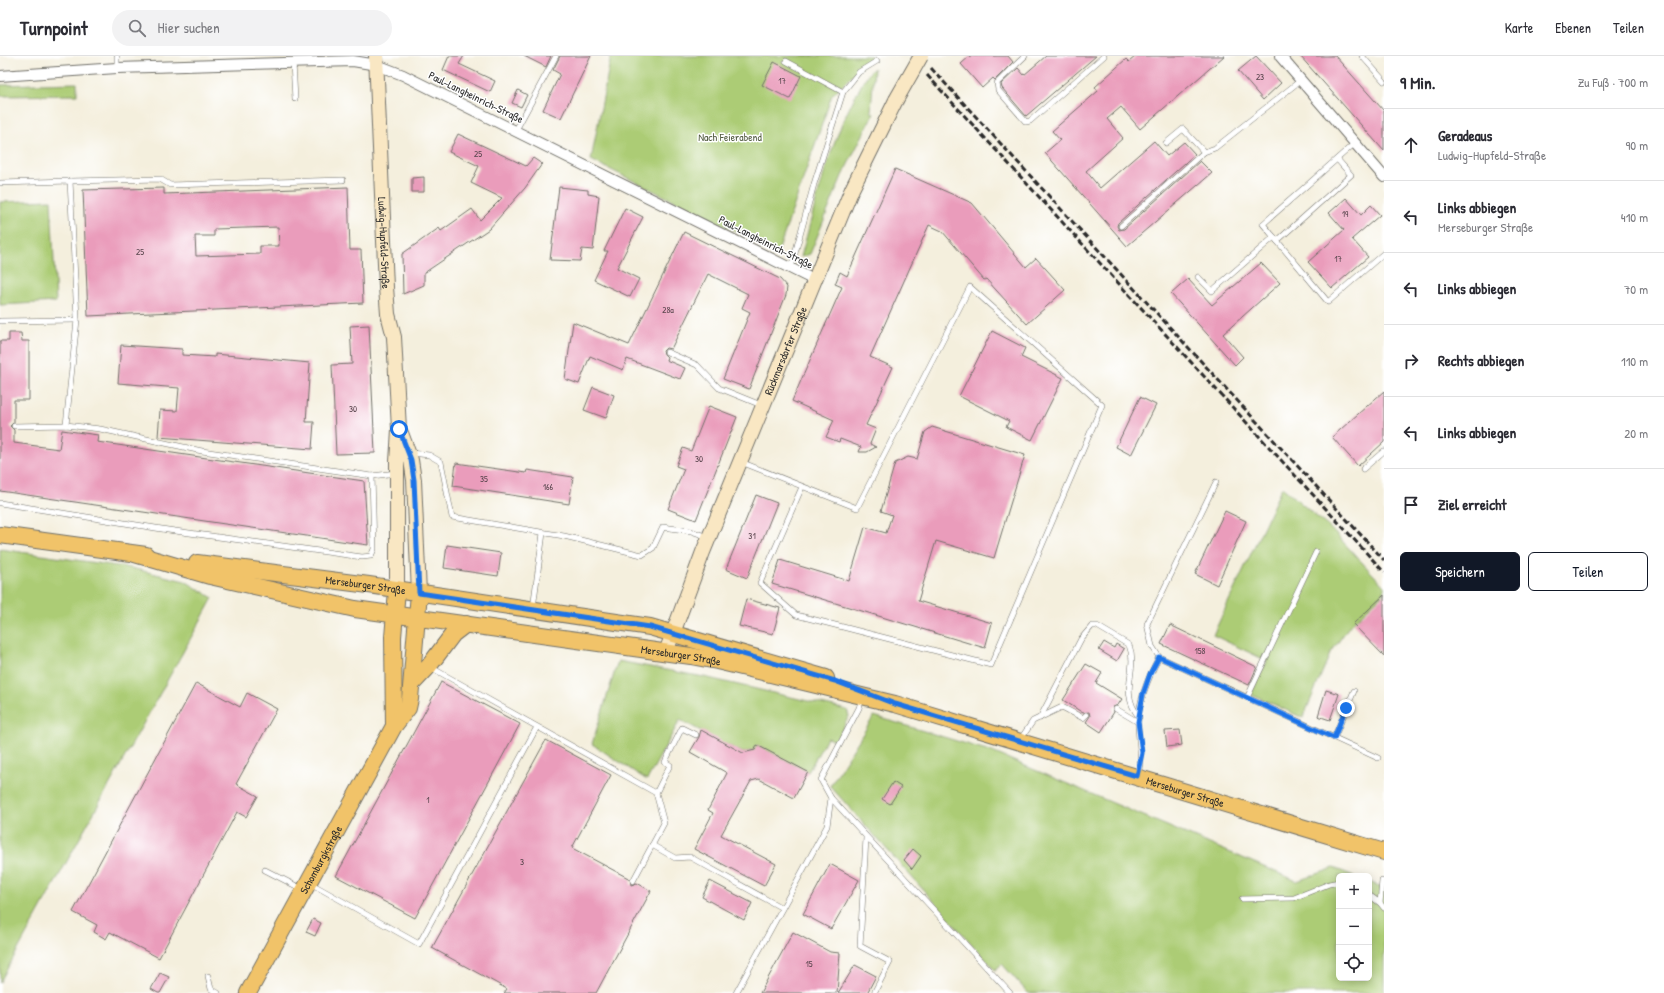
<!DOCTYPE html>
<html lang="de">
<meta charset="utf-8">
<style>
:root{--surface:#fff;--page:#f2f2f3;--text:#2b2b33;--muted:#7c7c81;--line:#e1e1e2;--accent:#111827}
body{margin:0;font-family:"Patrick Hand",sans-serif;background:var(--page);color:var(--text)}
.controls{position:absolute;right:12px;bottom:12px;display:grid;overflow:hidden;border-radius:6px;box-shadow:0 2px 10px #0003}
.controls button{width:36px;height:36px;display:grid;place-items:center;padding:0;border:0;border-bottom:1px solid var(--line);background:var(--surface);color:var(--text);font:20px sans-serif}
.stop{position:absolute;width:12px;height:12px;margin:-9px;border:3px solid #1a73e8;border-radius:50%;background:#fff}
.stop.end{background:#1a73e8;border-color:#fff;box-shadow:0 1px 4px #0008}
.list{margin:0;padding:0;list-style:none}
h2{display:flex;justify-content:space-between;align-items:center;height:52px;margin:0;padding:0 16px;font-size:17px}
h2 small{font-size:13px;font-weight:400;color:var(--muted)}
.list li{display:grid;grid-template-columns:26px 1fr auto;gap:12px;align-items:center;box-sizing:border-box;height:72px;padding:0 16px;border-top:1px solid var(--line)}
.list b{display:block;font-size:15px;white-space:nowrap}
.list p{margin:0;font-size:13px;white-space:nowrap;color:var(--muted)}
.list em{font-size:13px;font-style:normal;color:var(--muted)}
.actions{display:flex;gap:8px;padding:12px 16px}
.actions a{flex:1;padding:9px 0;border:1px solid var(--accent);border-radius:6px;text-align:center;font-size:14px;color:var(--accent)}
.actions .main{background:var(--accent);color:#fff}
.icon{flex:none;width:22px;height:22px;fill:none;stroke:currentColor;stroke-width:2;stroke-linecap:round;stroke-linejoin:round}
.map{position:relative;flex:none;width:1384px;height:937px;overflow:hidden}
header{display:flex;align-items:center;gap:24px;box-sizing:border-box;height:56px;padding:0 20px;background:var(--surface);border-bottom:1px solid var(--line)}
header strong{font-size:19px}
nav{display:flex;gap:22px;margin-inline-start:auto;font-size:14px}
.search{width:280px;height:36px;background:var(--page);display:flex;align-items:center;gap:10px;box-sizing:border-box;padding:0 14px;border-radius:22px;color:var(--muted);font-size:15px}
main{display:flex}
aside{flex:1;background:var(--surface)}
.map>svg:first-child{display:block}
</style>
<header>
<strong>Turnpoint</strong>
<div class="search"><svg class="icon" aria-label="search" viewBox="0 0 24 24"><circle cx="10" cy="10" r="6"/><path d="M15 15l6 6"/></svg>Hier suchen</div>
<nav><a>Karte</a><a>Ebenen</a><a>Teilen</a></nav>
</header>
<main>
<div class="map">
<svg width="1384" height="937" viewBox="0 0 1384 937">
<rect width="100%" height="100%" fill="#fff"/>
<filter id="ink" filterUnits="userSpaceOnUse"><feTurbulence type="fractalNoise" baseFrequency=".025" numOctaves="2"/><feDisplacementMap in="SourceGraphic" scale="8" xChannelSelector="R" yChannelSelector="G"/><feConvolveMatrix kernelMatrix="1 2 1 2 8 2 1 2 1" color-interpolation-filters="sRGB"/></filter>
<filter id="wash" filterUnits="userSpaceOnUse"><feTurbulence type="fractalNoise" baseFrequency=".012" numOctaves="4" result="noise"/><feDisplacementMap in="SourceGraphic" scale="16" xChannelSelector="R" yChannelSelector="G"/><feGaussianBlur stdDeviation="0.9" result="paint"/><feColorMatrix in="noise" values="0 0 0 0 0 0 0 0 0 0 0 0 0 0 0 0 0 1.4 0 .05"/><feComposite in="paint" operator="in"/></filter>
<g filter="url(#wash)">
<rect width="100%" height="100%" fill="#f4efdd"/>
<g fill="#accc74" stroke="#6c7c50">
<path d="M 611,0 L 872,0 L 832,39 L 778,196 L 591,104 Z"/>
<path d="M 874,12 L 871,56 L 874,57 L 842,120 L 810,198 L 801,201 C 816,146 829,88 857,37 C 862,28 866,19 874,12 Z"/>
<path d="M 77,27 L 77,39 L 0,40 L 0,29 Z"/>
<path d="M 51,144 L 56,246 L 0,249 L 0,146 Z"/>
<path d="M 1282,431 L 1331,473 L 1384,530 L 1384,537 L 1350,569 L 1330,598 L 1303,662 L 1251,638 L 1267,605 L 1213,579 Z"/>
<path d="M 0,493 L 131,512 L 185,525 L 213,542 L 0,926 Z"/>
<path d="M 618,605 L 704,621 L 847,654 L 849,660 L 836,685 L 827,682 L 808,716 L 757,689 L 754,694 L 743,697 L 680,664 L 647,724 L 592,688 Z"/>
<path d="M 874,660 L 990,695 L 1297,825 L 1334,812 L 1354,820 L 1339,820 L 1339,922 L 1369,922 L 1369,826 L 1384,832 L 1384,937 L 1115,937 L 1113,934 L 1109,937 L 1028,937 L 1002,908 L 995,914 L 830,730 Z"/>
</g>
<g id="blocks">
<g fill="#ea9cbb" fill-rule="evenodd">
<path d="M 449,0 L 464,0 L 459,8 L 495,25 L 490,36 L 443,14 Z"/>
<path d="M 524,0 L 551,0 L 546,11 Z"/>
<path d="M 560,0 L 591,0 L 561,62 L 543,54 L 560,18 L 553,14 Z"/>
<path d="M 970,0 L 1008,0 L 1013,6 L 995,24 L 993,22 L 982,32 L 961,8 Z"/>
<path d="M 1046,0 L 1096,0 L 1026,60 L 1002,32 L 1001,28 L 1018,12 L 1024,19 Z"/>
<path d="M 1136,0 L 1224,0 L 1140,73 L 1121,51 L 1107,63 L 1123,82 L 1086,115 L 1100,132 L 1154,85 L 1167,100 L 1184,86 L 1195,98 L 1118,167 L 1117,170 L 1119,174 L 1124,173 L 1200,105 L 1212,117 L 1127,190 L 1045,97 L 1060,84 L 1052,75 L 1098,35 L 1095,31 L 1126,3 L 1129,6 Z"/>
<path d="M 1256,0 L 1281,27 L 1263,44 L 1238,15 Z"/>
<path d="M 1300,0 L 1335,0 L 1384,55 L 1384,95 Z"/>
<path d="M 774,6 L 801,20 L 790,43 L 762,29 Z"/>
<path d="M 518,34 L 527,39 L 521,51 L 512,47 Z"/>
<path d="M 458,78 L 526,110 L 533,102 L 542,108 L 525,132 L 489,173 L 424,217 L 424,229 L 403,238 L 402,198 L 439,172 L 441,175 L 472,153 L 480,164 L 502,142 L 471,127 L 479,110 L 449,96 Z"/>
<path d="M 895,113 L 972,147 L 1026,211 L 1036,202 L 1065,234 L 1027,268 L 986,223 L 984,224 L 942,175 L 929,169 L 870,301 L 893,311 L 866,369 L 876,373 L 870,388 L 876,391 L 867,396 L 859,396 L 861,391 L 840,383 L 839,386 L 826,381 L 834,364 L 792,345 L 842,231 L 835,228 L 840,216 L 847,220 Z"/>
<path d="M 424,121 L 424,136 L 412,136 L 412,122 Z"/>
<path d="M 348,131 L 350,194 L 361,194 L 363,247 L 88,260 L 83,134 L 164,132 L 164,138 ZM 278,171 L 279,190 L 260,190 L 260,198 L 196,200 L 195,180 L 214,180 L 214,173 Z"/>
<path d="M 559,131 L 588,134 L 588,138 L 599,140 L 593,194 L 582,193 L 580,205 L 550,204 Z"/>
<path d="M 1346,142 L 1361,159 L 1371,149 L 1380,159 L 1352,183 L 1368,201 L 1332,232 L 1308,206 L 1344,174 L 1329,157 Z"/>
<path d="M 625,152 L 643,161 L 617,212 L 639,223 L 630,241 L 594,224 L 608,195 L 604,195 Z"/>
<path d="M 684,176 L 780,223 L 787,231 L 786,239 L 749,333 L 723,323 L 750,256 L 742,252 L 748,238 L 708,218 L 671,293 L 666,292 L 663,295 L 664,298 L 667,301 L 666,304 L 685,312 L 680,323 L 627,303 L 623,314 L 590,300 L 579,328 L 565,323 L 573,266 L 629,289 Z"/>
<path d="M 1261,207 L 1280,227 L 1223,278 L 1243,301 L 1235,309 L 1171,238 L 1188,223 L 1212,249 Z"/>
<path d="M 369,269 L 375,397 L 336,398 L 332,309 L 352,308 L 350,270 Z"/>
<path d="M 992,275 L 1025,292 L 1021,301 L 1063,322 L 1032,384 L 1006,371 L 1009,365 L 959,340 Z"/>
<path d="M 9,277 L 21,277 L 22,285 L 29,285 L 29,344 L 14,344 L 14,366 L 10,370 L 14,374 L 14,387 L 59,393 L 62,374 L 98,379 L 97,386 L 364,425 L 368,489 L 0,435 L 0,285 L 9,285 Z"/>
<path d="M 121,289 L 182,293 L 182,299 L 215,301 L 215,298 L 310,307 L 306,366 L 314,366 L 312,393 L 158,381 L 160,354 L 177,355 L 179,332 L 118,327 Z"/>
<path d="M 593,331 L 614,339 L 606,362 L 584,354 Z"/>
<path d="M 1384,335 L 1384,386 L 1358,410 L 1332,381 Z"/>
<path d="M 1140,341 L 1156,349 L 1131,399 L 1116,391 Z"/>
<path d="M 709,350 L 737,361 L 696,464 L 668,453 L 684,413 L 676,410 L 683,392 L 691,395 Z"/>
<path d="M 932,371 L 1025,399 L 994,502 L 936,485 L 918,545 L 992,567 L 985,592 L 772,528 L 780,504 L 849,525 L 865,471 L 886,477 L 892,459 L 881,455 L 895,407 L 908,401 L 917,403 L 925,376 Z"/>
<path d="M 456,407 L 526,417 L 527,414 L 573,421 L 569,448 L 453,430 Z"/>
<path d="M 756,439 L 777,447 L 747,522 L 726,513 Z"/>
<path d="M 1225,455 L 1246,465 L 1217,529 L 1195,518 Z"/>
<path d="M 447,489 L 501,497 L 498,520 L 444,512 Z"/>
<path d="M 1384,539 L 1384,600 L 1353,568 Z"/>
<path d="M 746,543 L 780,552 L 773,578 L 739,570 Z"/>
<path d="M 1170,569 L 1257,611 L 1249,629 L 1161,588 Z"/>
<path d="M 1104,586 L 1114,592 L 1116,588 L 1124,593 L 1117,605 L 1099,594 Z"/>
<path d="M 1086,608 L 1102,617 L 1096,627 L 1122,643 L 1118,649 L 1113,651 L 1114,656 L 1101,676 L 1086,666 L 1090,660 L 1089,656 L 1083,657 L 1063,644 Z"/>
<path d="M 441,626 L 520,668 L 415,862 L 336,820 Z"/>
<path d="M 196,627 L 240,651 L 247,637 L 277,653 L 236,728 L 258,740 L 246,761 L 237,756 L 159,902 L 110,876 L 106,883 L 94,876 L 97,869 L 73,856 Z"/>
<path d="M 1326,634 L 1339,638 L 1330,664 L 1318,660 Z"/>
<path d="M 701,674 L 743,697 L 755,694 L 757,689 L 808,716 L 794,742 L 759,723 L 751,725 L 721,779 L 776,808 L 764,830 L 694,793 L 713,757 L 708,754 L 727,717 L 690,696 L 699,681 Z"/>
<path d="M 1180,674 L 1182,689 L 1167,691 L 1165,675 Z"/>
<path d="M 546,684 L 611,719 L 572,792 L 630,823 L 631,829 L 637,827 L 651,835 L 596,937 L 504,937 L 507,933 L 432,892 Z"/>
<path d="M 893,726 L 901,731 L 890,748 L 882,743 Z"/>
<path d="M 913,793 L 921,800 L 912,813 L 904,804 Z"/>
<path d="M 830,808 L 859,824 L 831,873 L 803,858 Z"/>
<path d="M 710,825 L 752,847 L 744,864 L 702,841 Z"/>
<path d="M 313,863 L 321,867 L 315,880 L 306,876 Z"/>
<path d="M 793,876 L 830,896 L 840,897 L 837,937 L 760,937 Z"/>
<path d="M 855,909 L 876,920 L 867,937 L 838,937 Z"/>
<path d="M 160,917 L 169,921 L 160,937 L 158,937 L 151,933 Z"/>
</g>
</g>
</g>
<g filter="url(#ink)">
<use href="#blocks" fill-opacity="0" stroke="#717069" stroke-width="1"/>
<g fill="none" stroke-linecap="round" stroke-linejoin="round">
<defs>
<g id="service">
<path d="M 117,0 L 117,12"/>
<path d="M 1025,0 L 997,27 L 998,34 L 1026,66 L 1030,65 L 1104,0"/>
<path d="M 1362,0 L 1384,25"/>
<path d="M 786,5 L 843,36"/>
<path d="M 293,7 L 295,43"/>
<path d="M 516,74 L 556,0"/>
<path d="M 1166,87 L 1183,73 L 1204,96 L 1215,92 L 1301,24"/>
<path d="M 1355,87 L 1263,168 L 1328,246 L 1384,197"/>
<path d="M 70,125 L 160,123 L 170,129 L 343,124"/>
<path d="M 0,127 L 70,125 L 77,262 L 77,264 L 0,265"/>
<path d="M 1121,170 L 1204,96"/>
<path d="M 1277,185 L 1351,119 L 1337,103"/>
<path d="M 791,212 L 814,128 L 843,36 L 859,16 L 877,5"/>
<path d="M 1198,221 L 1212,235 L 1274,181"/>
<path d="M 667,296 L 697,309 L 719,332 L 761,349"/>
<path d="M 66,369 L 77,264"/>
<path d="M 14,370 L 66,369 L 100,373 L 202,395 L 372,420"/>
<path d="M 411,397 L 429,399 L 441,406 L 452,461 L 564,480 L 642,499 L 653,492 L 663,471 L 691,475 L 708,481"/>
<path d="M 741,406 L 857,452 L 970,231 L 1102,349 L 991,609 L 796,559 L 760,527 L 802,431"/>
<path d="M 1363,413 L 1384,395"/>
<path d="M 0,447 L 168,474 L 362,501 L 371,500 L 374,493 L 372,420 L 396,417"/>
<path d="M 533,552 L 543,477"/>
<path d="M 1159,601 L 1378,702"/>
<path d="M 432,612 L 656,737"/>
<path d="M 862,642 L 859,652 L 821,724 L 831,742 L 1010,937"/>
<path d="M 1247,642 L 1316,496"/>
<path d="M 1116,653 L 1138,666"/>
<path d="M 1040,662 L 1081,583 L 1092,570 L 1097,570 L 1129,589 C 1139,614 1118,634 1139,661"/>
<path d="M 1334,682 L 1354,635"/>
<path d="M 1020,684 L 1033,665 L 1062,651 L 1083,662 L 1086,659"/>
<path d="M 1138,719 C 1143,697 1138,687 1138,666 C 1139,643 1149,620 1159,601 L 1152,590 L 1147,568 L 1216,426"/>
<path d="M 866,782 L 860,890 L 890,906 L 874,937"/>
<path d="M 652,789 L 675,802 L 690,801 L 782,852"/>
<path d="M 265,814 L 302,833"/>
<path d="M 633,825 L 664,767 L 656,737 L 670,709 L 665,706 L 682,672 L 696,679"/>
<path d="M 1382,825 L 1380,847 L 1384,852"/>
<path d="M 310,827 L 419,888 L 537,671"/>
<path d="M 1369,839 L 1380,847"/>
<path d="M 1242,843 L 1294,842 L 1329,828 L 1339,826"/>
<path d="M 208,920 L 211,933 L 218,937"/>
<path d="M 736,937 L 827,770 L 831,742"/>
</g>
<g id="minor">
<path d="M 1280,0 L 1384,121"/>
<path d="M 0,20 L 117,12 L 353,5 L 377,9 L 403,19 L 814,224"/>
</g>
<g id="secondary">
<path id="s1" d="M 376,0 L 386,231 L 388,258 L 394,281 L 399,373 L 397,406 L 397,534"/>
<path d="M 401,377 L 411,404 L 414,424 L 419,537"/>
<path id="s2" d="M 666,596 L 703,496 L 852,133 L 896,44"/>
</g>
<g id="primary">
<path d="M 0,479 L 146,499"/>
<path id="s3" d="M 135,498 L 210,520 L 355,553 L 691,600 L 717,605 L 895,648 L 1384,796"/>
<path id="s4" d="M 197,507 L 369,529 L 650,571 L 826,622"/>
<path d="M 412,628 L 429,610 L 453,578 L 466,568"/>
<path d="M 394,670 L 393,581 L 397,534"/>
<path id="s5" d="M 248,937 L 394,670 L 408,652 L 410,643 L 419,537"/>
</g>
</defs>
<use href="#service" stroke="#717069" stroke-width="6"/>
<use href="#minor" stroke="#717069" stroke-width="12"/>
<use href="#secondary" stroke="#717069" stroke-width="16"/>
<use href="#primary" stroke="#717069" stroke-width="18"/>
<use href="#service" stroke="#fff" stroke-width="5"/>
<use href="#minor" stroke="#fff" stroke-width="10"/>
<use href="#secondary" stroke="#f9e7c3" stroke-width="14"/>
<use href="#primary" stroke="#f1c369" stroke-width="16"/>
<g stroke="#2b2b2b" stroke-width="3" stroke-dasharray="6 3" stroke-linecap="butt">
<path d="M 931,12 L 1384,504"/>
<path d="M 927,19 L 1384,516"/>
</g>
<defs>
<path id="secondary-bridge" d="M 896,44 L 921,0"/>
</defs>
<use href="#secondary-bridge" stroke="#717069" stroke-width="16" stroke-linecap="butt"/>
<use href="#secondary-bridge" stroke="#f9e7c3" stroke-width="14"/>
</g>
</g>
<g fill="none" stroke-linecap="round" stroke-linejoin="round" filter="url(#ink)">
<path stroke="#1a73e8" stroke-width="5" d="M 399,373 L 411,404 L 414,424 L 419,537 L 650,571 L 835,625 L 895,648 L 1137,720 L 1142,697 L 1138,666 L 1143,638 L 1150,618 L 1159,601 L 1334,682 L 1346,652"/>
</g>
<g text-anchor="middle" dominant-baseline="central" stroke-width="3" stroke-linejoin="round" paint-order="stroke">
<g font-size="9" fill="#5b474f">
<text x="1260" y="21">23</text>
<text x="782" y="25">17</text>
<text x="478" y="98">25</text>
<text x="1345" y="158">19</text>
<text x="140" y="196">25</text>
<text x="1338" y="203">17</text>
<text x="668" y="254">28a</text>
<text x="353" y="353">30</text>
<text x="699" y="403">30</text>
<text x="484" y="423">35</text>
<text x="548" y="431">166</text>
<text x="752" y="480">31</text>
<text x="1200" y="595">158</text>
<text x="428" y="744">1</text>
<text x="522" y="806">3</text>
<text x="809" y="908">15</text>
</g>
<g font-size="11" fill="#2b2b2b" stroke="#fff">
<text transform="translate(476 41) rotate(26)">Paul-Langheinrich-Straße</text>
<text transform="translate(766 186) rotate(27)">Paul-Langheinrich-Straße</text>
<text stroke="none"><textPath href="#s1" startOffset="187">Ludwig-Hupfeld-Straße</textPath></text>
<text stroke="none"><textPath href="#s2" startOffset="324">Rückmarsdorfer Straße</textPath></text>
<text stroke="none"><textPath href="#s4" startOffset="170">Merseburger Straße</textPath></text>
<text stroke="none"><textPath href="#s3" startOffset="556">Merseburger Straße</textPath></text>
<text stroke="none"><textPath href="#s3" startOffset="1079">Merseburger Straße</textPath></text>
<text stroke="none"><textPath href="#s5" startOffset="152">Schomburgkstraße</textPath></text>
</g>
<g font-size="11" fill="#525b41" stroke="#fff">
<text x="730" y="81">Nach Feierabend</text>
</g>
</g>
</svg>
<div class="controls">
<button>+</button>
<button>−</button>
<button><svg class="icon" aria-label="locate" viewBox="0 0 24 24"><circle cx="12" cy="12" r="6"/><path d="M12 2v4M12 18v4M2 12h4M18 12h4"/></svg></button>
</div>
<div class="stop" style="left:399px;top:373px"></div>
<div class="stop end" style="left:1346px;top:652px"></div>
</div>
<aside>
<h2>9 Min.<small>Zu Fuß · 700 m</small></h2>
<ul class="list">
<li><svg class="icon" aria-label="ahead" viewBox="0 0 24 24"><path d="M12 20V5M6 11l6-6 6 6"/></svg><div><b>Geradeaus</b><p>Ludwig-Hupfeld-Straße</p></div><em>90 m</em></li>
<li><svg class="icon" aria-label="left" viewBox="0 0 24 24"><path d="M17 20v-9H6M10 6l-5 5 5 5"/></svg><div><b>Links abbiegen</b><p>Merseburger Straße</p></div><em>410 m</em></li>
<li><svg class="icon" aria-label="left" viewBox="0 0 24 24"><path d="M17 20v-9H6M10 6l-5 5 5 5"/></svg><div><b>Links abbiegen</b></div><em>70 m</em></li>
<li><svg class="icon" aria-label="right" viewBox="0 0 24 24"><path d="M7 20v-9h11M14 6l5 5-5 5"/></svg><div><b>Rechts abbiegen</b></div><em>110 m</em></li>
<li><svg class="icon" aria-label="left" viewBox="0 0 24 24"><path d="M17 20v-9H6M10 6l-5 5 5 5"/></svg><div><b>Links abbiegen</b></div><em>20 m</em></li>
<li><svg class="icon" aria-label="arrive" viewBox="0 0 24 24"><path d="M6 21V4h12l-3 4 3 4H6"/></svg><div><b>Ziel erreicht</b></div></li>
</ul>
<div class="actions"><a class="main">Speichern</a><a>Teilen</a></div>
</aside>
</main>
